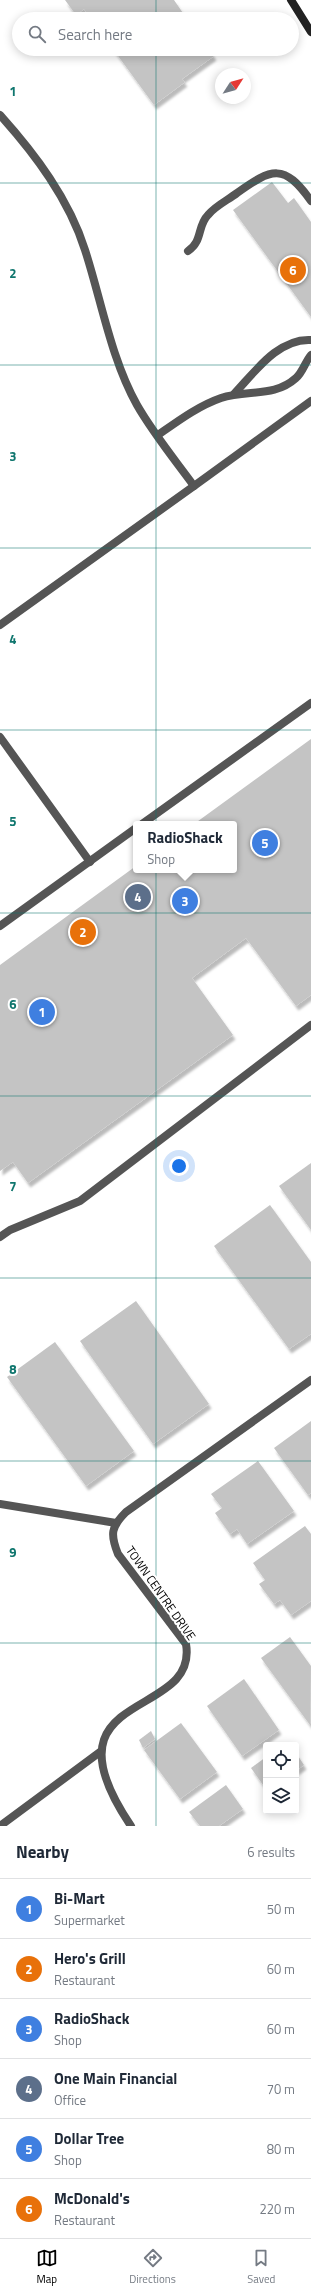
<!DOCTYPE html>
<style>
:root{--surface:#fff;--page:#f2f2f3;--text:#1f2937;--muted:#747a83;--line:#e0e1e3;--accent:#000}
body{margin:0;font-family:"Titillium Web",sans-serif;background:var(--page);color:var(--text)}
.controls{position:absolute;right:12px;bottom:12px;display:grid;overflow:hidden;border-radius:4px;box-shadow:0 2px 10px #0003}
.controls button{width:36px;height:36px;display:grid;place-items:center;padding:0;border:0;border-bottom:1px solid var(--line);background:var(--surface);color:var(--text);font:20px sans-serif}
.compass{position:absolute;left:215px;top:68px;width:36px;height:36px;border-radius:50%;background:var(--surface);box-shadow:0 2px 10px #0003;rotate:54deg}
.you{position:absolute;left:179px;top:1166px;width:14px;height:14px;margin:-10px;border:3px solid #fff;border-radius:50%;background:#1a73e8;box-shadow:0 0 0 6px #1a73e833}
.badge{display:grid;place-items:center;width:26px;height:26px;border-radius:50%;background:var(--accent);color:#fff;font-size:13px;font-weight:700}
.pin{position:absolute;translate:-50% -50%;border:2px solid #fff;box-shadow:0 1px 4px #0006}
.popup{position:absolute;left:133px;top:821px;width:104px;height:52px;box-sizing:border-box;display:grid;place-content:center;border-radius:4px;background:var(--surface);filter:drop-shadow(0 1px 3px #0005);font-size:13px;white-space:nowrap;color:var(--muted)}
.popup b{font-size:15px;color:var(--text)}
.popup::after{content:'';position:absolute;left:50%;top:100%;margin-left:-8px;border:8px solid transparent;border-top-color:var(--surface)}
.list{margin:0;padding:0;list-style:none}
h2{display:flex;justify-content:space-between;align-items:center;height:52px;margin:0;padding:0 16px;font-size:17px}
h2 small{font-size:13px;font-weight:400;color:var(--muted)}
.list li{display:grid;grid-template-columns:26px 1fr auto;gap:12px;align-items:center;box-sizing:border-box;height:60px;padding:0 16px;border-top:1px solid var(--line)}
.list b{display:block;font-size:15px;white-space:nowrap}
.list p{margin:0;font-size:13px;white-space:nowrap;color:var(--muted)}
.list em{font-size:13px;font-style:normal;color:var(--muted)}
.icon{flex:none;width:22px;height:22px;fill:none;stroke:currentColor;stroke-width:2;stroke-linecap:round;stroke-linejoin:round}
.map{position:relative;flex:none;width:311px;height:1826px;overflow:hidden}
.search{position:absolute;background:var(--surface);box-shadow:0 2px 10px #0003;left:12px;right:12px;top:12px;height:44px;display:flex;align-items:center;gap:10px;box-sizing:border-box;padding:0 14px;border-radius:22px;color:var(--muted);font-size:15px}
.sheet{height:412px;background:var(--surface)}
nav{display:flex;justify-content:space-around;align-items:center;box-sizing:border-box;height:56px;border-top:1px solid var(--line);background:var(--surface);font-size:11px;color:var(--muted)}
nav a{display:grid;justify-items:center;gap:2px}
nav .on{color:var(--accent)}
.map>svg:first-child{display:block}
</style>
<div class="map">
<svg width="311" height="1826" viewBox="0 0 311 1826">
<defs>
<filter id="shadow"><feDropShadow dx="2.5" dy="4.5" stdDeviation="1" flood-color="#0004"/></filter>
</defs>
<rect width="100%" height="100%" fill="#fff"/>
<g fill="#c4c4c4" filter="url(#shadow)">
<path d="M 65,0 L 174,0 L 187,19 L 91,19 L 84,9 L 76,15 Z"/>
<path d="M 113,49 L 209,49 L 214,56 L 182,79 L 185,82 L 154,105 Z"/>
<path d="M 272,182 L 288,203 L 294,198 L 311,222 L 311,317 L 233,210 Z"/>
<path d="M 311,739 L 311,995 L 296,1006 L 246,938 L 192,978 L 233,1035 L 28,1183 L 13,1162 L 0,1171 L 0,965 L 136,866 L 136,870 L 234,870 L 234,824 L 194,824 Z"/>
<path d="M 311,1163 L 311,1230 L 279,1186 Z"/>
<path d="M 270,1205 L 311,1262 L 311,1334 L 289,1349 L 214,1246 Z"/>
<path d="M 136,1301 L 209,1404 L 153,1444 L 80,1341 Z"/>
<path d="M 55,1342 L 134,1451 L 86,1486 L 7,1377 Z"/>
<path d="M 311,1421 L 311,1493 L 308,1495 L 274,1448 Z"/>
<path d="M 258,1461 L 294,1511 L 247,1544 L 237,1529 L 230,1534 L 215,1513 L 222,1508 L 211,1494 Z"/>
<path d="M 305,1526 L 311,1534 L 311,1601 L 291,1615 L 280,1600 L 274,1604 L 259,1584 L 265,1580 L 253,1563 Z"/>
<path d="M 290,1637 L 311,1666 L 310,1725 L 261,1658 Z"/>
<path d="M 244,1679 L 279,1730 L 242,1756 L 207,1706 Z"/>
<path d="M 181,1723 L 217,1772 L 180,1799 L 144,1750 Z"/>
<path d="M 151,1731 L 155,1739 L 143,1748 L 139,1740 Z"/>
<path d="M 296,1753 L 304,1765 L 296,1771 Z"/>
<path d="M 266,1757 L 266,1789 L 251,1768 Z"/>
<path d="M 226,1785 L 243,1809 L 219,1826 L 200,1826 L 189,1812 Z"/>
</g>
<g fill="none" stroke-linecap="round" stroke-linejoin="round">
<g stroke="#555" stroke-width="8">
<path d="M 0,115 C 35,154 69,199 85,250 C 101,299 111,359 137,405 C 153,433 175,460 194,486 L 311,401"/>
<path d="M 188,251 C 203,241 197,226 208,215 C 215,206 228,200 237,193 C 272,168 284,163 311,201"/>
<path d="M 234,394 C 254,373 278,338 311,340"/>
<path d="M 158,435 C 178,421 198,406 221,398 C 247,389 274,398 296,378 C 303,372 305,362 311,355"/>
<path d="M 0,625 L 194,486"/>
<path d="M 0,737 L 90,862"/>
<path d="M 142,824 L 311,703"/>
<path d="M 0,926 L 136,828"/>
<path d="M 0,1237 L 10,1230 L 80,1201 L 311,1025"/>
<path d="M 0,1504 L 116,1523"/>
<path d="M 0,1826 L 100,1752"/>
</g>
<path stroke="#555" stroke-width="8" d="M 131,1826 C 37,1687 199,1721 186,1644 L 118,1554 C 110,1534 111,1527 126,1512 L 311,1380"/>
<path stroke="#222" stroke-width="8" d="M 291,0 L 311,32"/>
</g>
<path fill="none" stroke="#0f766e" stroke-width="1" stroke-opacity="0.55" d="M 156,0 L 156,19M 156,49 L 156,1826M 0,183 L 311,183M 0,365 L 311,365M 0,548 L 311,548M 0,730 L 311,730M 0,913 L 311,913M 0,1096 L 311,1096M 0,1278 L 311,1278M 0,1461 L 311,1461M 0,1643 L 311,1643"/>
<g text-anchor="middle" dominant-baseline="central" stroke-width="4" stroke-linejoin="round" paint-order="stroke">
<g font-size="12" fill="#000" stroke="#fff">
<text transform="translate(161 1593) rotate(55)">TOWN CENTRE DRIVE</text>
</g>
</g>
<g font-size="13" text-anchor="middle" font-weight="bold" fill="#0f766e" stroke="#fff" stroke-width="4" stroke-linejoin="round" paint-order="stroke">
<text x="13" y="96">1</text>
<text x="13" y="278">2</text>
<text x="13" y="461">3</text>
<text x="13" y="644">4</text>
<text x="13" y="826">5</text>
<text x="13" y="1009">6</text>
<text x="13" y="1191">7</text>
<text x="13" y="1374">8</text>
<text x="13" y="1557">9</text>
</g>
</svg>
<div class="controls">
<button><svg class="icon" aria-label="locate" viewBox="0 0 24 24"><circle cx="12" cy="12" r="6"/><path d="M12 2v4M12 18v4M2 12h4M18 12h4"/></svg></button>
<button><svg class="icon" aria-label="layers" viewBox="0 0 24 24"><path d="M12 4l9 5-9 5-9-5zM3 14l9 5 9-5"/></svg></button>
</div>
<svg class="compass" viewBox="-18 -18 36 36"><path d="M0-13l5 13h-10z" fill="#e53935"/><path d="M0 13l5-13h-10z" fill="#747a83"/></svg>
<div class="you"></div>
<div class="pin badge" style="left:42px;top:1012px;background:#3f7fe0">1</div>
<div class="pin badge" style="left:83px;top:932px;background:#e8710a">2</div>
<div class="pin badge" style="left:185px;top:901px;background:#3f7fe0">3</div>
<div class="popup"><b>RadioShack</b>Shop</div>
<div class="pin badge" style="left:138px;top:897px;background:#5c6f8a">4</div>
<div class="pin badge" style="left:265px;top:843px;background:#3f7fe0">5</div>
<div class="pin badge" style="left:293px;top:270px;background:#e8710a">6</div>
<div class="search"><svg class="icon" aria-label="search" viewBox="0 0 24 24"><circle cx="10" cy="10" r="6"/><path d="M15 15l6 6"/></svg>Search here</div>
</div>
<section class="sheet">
<h2>Nearby<small>6 results</small></h2>
<ul class="list">
<li><span class="badge" style="background:#3f7fe0">1</span><div><b>Bi-Mart</b><p>Supermarket</p></div><em>50 m</em></li>
<li><span class="badge" style="background:#e8710a">2</span><div><b>Hero's Grill</b><p>Restaurant</p></div><em>60 m</em></li>
<li><span class="badge" style="background:#3f7fe0">3</span><div><b>RadioShack</b><p>Shop</p></div><em>60 m</em></li>
<li><span class="badge" style="background:#5c6f8a">4</span><div><b>One Main Financial</b><p>Office</p></div><em>70 m</em></li>
<li><span class="badge" style="background:#3f7fe0">5</span><div><b>Dollar Tree</b><p>Shop</p></div><em>80 m</em></li>
<li><span class="badge" style="background:#e8710a">6</span><div><b>McDonald's</b><p>Restaurant</p></div><em>220 m</em></li>
</ul>
</section>
<nav>
<a class="on"><svg class="icon" aria-label="map" viewBox="0 0 24 24"><path d="M3 6l6-2 6 2 6-2v14l-6 2-6-2-6 2zM9 4v14M15 6v14"/></svg>Map</a>
<a><svg class="icon" aria-label="directions" viewBox="0 0 24 24"><path d="M12 3l9 9-9 9-9-9zM9 14v-3h6M13 9l2 2-2 2"/></svg>Directions</a>
<a><svg class="icon" aria-label="saved" viewBox="0 0 24 24"><path d="M7 4h10v16l-5-4-5 4z"/></svg>Saved</a>
</nav>
